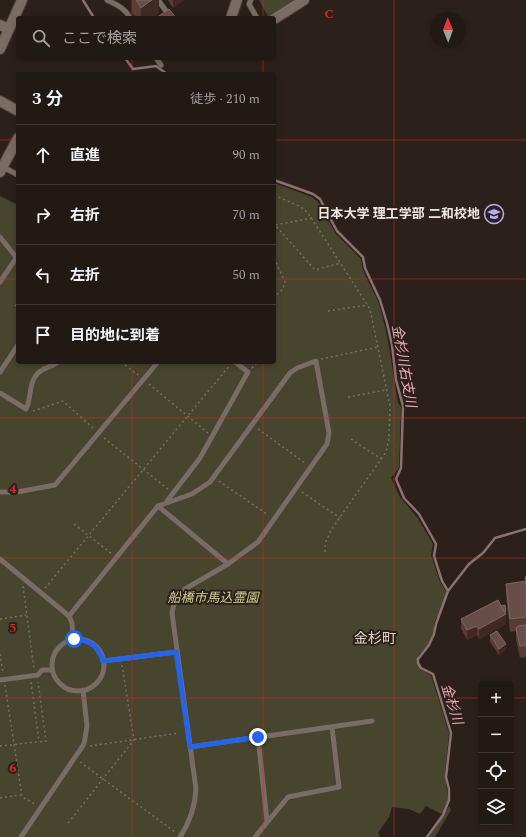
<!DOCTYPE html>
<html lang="ja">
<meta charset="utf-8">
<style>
:root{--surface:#211914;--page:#29221d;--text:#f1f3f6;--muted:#a2a0a0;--line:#3e3834}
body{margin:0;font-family:Spectral,"Noto Sans JP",serif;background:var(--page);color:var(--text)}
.controls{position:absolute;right:12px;bottom:12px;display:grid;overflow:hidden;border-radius:4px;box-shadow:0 2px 6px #0003}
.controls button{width:36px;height:36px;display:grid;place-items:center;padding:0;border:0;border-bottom:1px solid var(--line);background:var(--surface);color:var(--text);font:20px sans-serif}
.compass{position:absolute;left:430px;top:12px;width:36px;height:36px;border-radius:50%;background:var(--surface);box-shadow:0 2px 6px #0003;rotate:359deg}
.stop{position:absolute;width:12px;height:12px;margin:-9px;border:3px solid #2563eb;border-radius:50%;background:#fff}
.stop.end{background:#2563eb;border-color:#fff;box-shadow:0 1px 4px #0008}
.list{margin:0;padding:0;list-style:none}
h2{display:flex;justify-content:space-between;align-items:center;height:52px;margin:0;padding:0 16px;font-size:17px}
h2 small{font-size:13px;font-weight:400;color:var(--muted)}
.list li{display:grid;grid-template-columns:26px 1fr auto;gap:12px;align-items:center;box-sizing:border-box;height:60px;padding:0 16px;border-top:1px solid var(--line)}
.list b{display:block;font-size:15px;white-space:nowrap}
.list em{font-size:13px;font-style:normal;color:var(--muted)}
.icon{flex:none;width:22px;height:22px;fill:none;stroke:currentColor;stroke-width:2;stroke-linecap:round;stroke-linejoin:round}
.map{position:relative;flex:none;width:526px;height:837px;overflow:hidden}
.search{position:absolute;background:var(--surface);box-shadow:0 2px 6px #0003;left:16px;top:16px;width:260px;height:44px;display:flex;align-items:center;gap:10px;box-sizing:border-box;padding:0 14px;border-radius:4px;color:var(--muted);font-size:15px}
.panel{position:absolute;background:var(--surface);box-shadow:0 2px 6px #0003;left:16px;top:72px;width:260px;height:292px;border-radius:4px}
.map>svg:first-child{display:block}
</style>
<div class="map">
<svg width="526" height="837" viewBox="0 0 526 837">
<rect width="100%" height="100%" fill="#2c211a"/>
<g fill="#47452d">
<path d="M 259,0 L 298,0 L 269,18 Z"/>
<path d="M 274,183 L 312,197 L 318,202 L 336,234 L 361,259 C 362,276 373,287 379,304 C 389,336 392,369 398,403 L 401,407 L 399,468 L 391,478 L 400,497 L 417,517 L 433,544 L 431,555 L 440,582 L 447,593 L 434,624 L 434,631 L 429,644 L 419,655 L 417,664 L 421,669 L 431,675 L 449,733 L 445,774 L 448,800 L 442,814 L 426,806 L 420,814 L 409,809 L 392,807 L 389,817 L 378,833 L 380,835 L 378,837 L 0,837 L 0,196 L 18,205 L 18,362 L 274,362 Z"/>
<path d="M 449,806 L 451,810 L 435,837 L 429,837 Z"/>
</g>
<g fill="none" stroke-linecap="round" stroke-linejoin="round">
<g stroke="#8a7174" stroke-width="2.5">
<path d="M 83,0 L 94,18"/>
<path d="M 125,58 L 133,69 L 156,66 L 167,74"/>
<path d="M 274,180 L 313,194 L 320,199 L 337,231 L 363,257 L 365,268 L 380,300 L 387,323 L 392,345 L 396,380 L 403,406 L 401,468 L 396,479 L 404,498 L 419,514 L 436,544 L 434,556 L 442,581 L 448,591"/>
<path d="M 427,837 L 443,815 L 449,800 L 449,789 L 446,777 L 451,733 L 433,674 L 421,668 L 418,663 L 418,659 L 429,645 L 434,634 L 436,624 L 448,591 L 469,564 L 483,553 L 495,538 L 526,529"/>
</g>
<defs>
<g id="service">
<path d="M 107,0 C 117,5 125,8 130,18"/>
<path d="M 158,0 L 171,18"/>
<path d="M 251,0 L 249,4 L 257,18"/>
<path d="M 156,58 L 161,65"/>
<path d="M 3,167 L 18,175"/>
<path d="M 0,237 L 16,257"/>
<path d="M 0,282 L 18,255"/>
<path d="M 0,372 L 18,345"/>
<path d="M 0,393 L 26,409 C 32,398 28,383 38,373 C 44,367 52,367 58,362"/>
<path d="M 0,492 L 17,492 L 55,485 L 158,362"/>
<path d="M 167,501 L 200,458 L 248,372 L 235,362"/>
<path d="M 158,506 L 228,564"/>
<path d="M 0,559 L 69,616 L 72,623 L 73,639"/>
<path d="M 69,616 L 158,506 L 192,494 L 210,482 L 290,373 L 297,368 L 316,361 L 329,433 L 327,444 L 258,542 L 228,564 L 185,589 L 174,604 L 172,613 L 196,789 C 195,807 190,822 180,837"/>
<circle cx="78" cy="665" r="26"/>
<path d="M 103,661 L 177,652"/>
<path d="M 0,680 L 38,675 L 42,670 L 52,670"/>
<path d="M 258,737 L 267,821"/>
<path d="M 190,747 L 372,721"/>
<path d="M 21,837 L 84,744 L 87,726 L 83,690"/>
<path d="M 255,837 L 288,797 L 339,787 L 332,727"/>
</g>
<g id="minor">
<path d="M 231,18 L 237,0"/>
<path d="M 274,19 L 304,0"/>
<path d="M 0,25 L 9,29 L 0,49"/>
<path d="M 9,29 L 22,0"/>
<path d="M 0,101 L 18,111"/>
<path d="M 0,172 L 18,138"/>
</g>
</defs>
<use href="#service" stroke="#483f3a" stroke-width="6"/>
<use href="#minor" stroke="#483f3a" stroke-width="12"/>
<g stroke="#786f69" stroke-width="1.5" stroke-dasharray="2 3" stroke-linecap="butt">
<path d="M 274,195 L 301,207 L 308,213 L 370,309 L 390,406 L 389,439 L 386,452 L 331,530 L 325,544 L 325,555"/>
<path d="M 312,218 L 275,225 L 315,270 L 341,263"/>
<path d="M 274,258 L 285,282 L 283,289 L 274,297"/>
<path d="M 15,305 L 18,307"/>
<path d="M 328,311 L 368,305"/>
<path d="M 321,359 L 378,347"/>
<path d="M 121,362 L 138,375"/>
<path d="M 252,368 L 258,362"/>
<path d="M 149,384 L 208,433"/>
<path d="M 348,397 L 386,390"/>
<path d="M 33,411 L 63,401 L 94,429"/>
<path d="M 258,429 L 305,463"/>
<path d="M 104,438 L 168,489"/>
<path d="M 351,439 L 381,459"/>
<path d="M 219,481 L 268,515"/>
<path d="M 302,492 L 340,518"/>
<path d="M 74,524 L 112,554"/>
<path d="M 23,586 L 34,669"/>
<path d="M 45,588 L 230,365"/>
<path d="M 0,619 L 26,615"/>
<path d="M 0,654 L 3,673"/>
<path d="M 31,682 L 39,741"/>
<path d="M 5,685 L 22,797 L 35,804"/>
<path d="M 0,746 L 46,741 L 38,682"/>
<path d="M 90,746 L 179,733"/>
<path d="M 80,762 L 175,832"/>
<path d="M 0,798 L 21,795"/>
<path d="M 68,823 L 134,740 L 122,665"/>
</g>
<use href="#service" stroke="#796c63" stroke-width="5"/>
<use href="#minor" stroke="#796c63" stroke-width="10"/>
</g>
<g fill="#583c36">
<path d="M 132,0 L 159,0 L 159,13 L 152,18 L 136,18 L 132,13 Z"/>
<path d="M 168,0 L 184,0 L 173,8 Z"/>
<path d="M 525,577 L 526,577 L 526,657 L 520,658 L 516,640 L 516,631 L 510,632 L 506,596 L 506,584 L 525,581 Z"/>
<path d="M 501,606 L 506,611 L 506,624 L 479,639 L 477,635 L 467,640 L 461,628 L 461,619 Z"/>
<path d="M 490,635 L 506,650 L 499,655 L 490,642 Z"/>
</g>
<g fill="#402923">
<path d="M 152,0 L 159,0 L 159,13 L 152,18 L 141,18 L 141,8 Z"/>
<path d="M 173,0 L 184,0 L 173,8 Z"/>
<path d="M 506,614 L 506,624 L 479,639 L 479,629 Z"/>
<path d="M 477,626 L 477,635 L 467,640 L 467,630 Z"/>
<path d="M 506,644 L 506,650 L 499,655 L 499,649 Z"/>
</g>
<g fill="#684e48" stroke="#7d6660">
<path d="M 136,0 L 152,0 L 141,8 Z"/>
<path d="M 169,9 L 176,18 L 156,18 Z"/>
<path d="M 525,577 L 526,577 L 526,617 L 510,619 L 506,584 L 526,581 Z"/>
<path d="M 498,600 L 506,614 L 479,629 L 477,626 L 467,630 L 461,619 Z"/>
<path d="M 505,605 L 506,611 L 504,611 L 501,606 Z"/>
<path d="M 526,625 L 526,645 L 520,646 L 516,628 L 518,626 Z"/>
<path d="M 497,631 L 506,644 L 499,649 L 490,635 Z"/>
</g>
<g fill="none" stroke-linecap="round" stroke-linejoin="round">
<path stroke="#2563eb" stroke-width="5" d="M 74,639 C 90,640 98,646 103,661 L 176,652 L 190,747 L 258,737"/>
</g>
<path fill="none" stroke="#d62828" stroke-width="1" stroke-opacity="0.55" d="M 132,0 L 132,18M 263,0 L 263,18M 394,0 L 394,837M 132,58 L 132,74M 263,58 L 263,74M 0,140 L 18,140M 274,140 L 526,140M 0,279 L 18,279M 274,279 L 526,279M 132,362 L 132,837M 263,362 L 263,837M 0,418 L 526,418M 0,558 L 526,558M 0,698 L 481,698M 511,698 L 526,698"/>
<defs>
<symbol id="university-ring" viewBox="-11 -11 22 22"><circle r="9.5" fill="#2c211a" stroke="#bcaaf6" stroke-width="1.5"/><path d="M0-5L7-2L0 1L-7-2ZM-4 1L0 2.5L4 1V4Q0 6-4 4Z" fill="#bcaaf6"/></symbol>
</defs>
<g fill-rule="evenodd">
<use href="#university-ring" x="483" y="203" width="22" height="22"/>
</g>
<g text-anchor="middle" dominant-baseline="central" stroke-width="4" stroke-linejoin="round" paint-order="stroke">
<g font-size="13" font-weight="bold" fill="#eee6e2" stroke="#2c211a" text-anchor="end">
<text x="480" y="214">日本大学 理工学部 二和校地</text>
</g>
<g font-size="13" font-style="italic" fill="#d1cb91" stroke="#2c211a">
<text x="213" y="598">船橋市馬込霊園</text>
</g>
<g font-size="14" font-style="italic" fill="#ecadb8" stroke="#2c211a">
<text transform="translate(404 366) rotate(80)">金杉川右支川</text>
<text transform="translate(452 704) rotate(73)">金杉川</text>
</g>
<g font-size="14" fill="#e1d2c9" stroke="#2c211a">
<text x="375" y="638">金杉町</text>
</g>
</g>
<g font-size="13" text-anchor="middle" font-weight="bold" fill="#d62828" stroke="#2c211a" stroke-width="4" stroke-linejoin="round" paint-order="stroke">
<text x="329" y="18">C</text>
<text x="13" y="493">4</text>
<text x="13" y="632">5</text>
<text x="13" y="772">6</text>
</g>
</svg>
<div class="controls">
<button>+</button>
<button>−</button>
<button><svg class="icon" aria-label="locate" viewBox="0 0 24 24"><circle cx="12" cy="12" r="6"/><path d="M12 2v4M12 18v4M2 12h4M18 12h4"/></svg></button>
<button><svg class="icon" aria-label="layers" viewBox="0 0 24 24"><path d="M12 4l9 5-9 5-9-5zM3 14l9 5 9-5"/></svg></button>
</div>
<svg class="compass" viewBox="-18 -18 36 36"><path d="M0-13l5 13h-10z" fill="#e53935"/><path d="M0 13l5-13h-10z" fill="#a2a0a0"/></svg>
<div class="stop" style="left:74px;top:639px"></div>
<div class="stop end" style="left:258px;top:737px"></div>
<div class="search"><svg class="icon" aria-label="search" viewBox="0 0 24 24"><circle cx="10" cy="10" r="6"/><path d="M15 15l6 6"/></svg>ここで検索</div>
<section class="panel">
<h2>3 分<small>徒歩 · 210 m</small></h2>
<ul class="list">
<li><svg class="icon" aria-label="ahead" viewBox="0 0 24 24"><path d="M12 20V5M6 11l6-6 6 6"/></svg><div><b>直進</b></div><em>90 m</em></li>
<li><svg class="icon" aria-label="right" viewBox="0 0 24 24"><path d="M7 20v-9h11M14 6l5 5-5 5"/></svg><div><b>右折</b></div><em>70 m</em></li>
<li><svg class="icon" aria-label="left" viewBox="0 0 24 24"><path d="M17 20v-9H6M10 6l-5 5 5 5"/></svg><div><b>左折</b></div><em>50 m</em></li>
<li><svg class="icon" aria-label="arrive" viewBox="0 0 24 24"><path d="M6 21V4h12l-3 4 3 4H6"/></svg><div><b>目的地に到着</b></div></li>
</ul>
</section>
</div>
